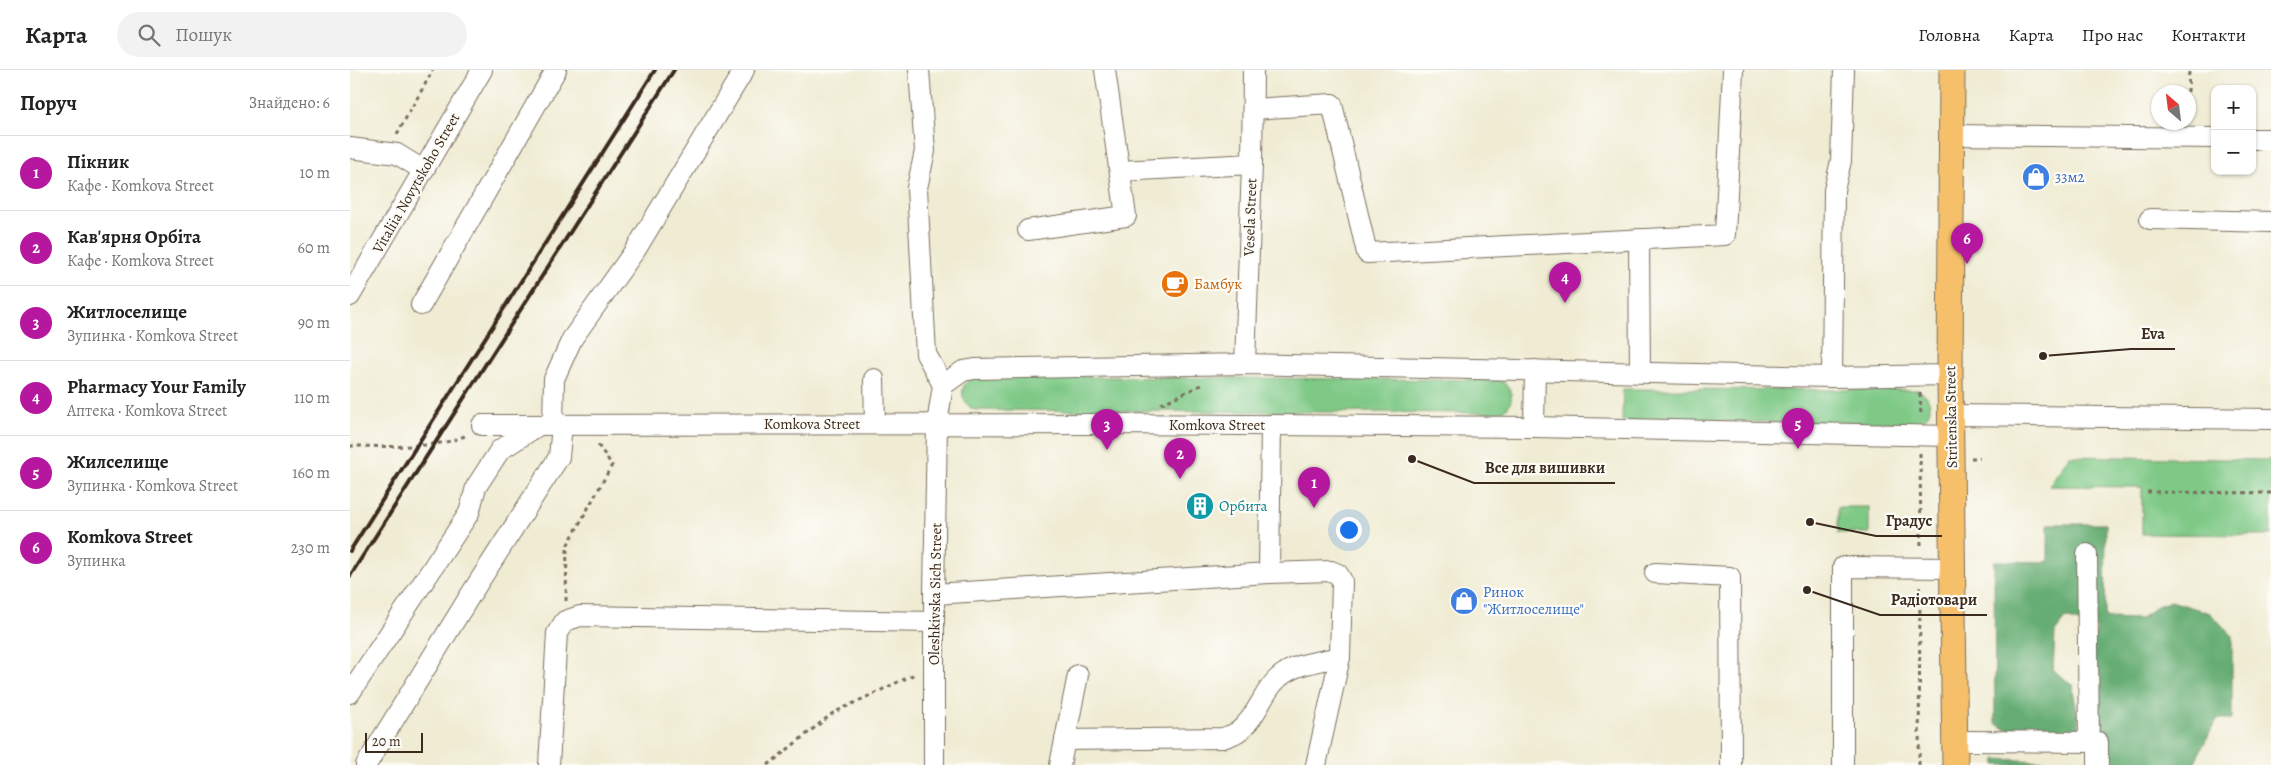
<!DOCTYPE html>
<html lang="uk">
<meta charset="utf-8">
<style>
:root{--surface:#fff;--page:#f2f2f2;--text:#222;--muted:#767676;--line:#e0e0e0;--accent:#b5179e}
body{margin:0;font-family:Alegreya,serif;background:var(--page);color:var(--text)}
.controls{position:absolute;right:15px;top:15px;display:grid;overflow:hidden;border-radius:10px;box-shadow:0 1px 4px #0004}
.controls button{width:45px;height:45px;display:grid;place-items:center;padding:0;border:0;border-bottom:1px solid var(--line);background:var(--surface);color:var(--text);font:25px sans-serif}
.compass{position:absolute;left:1801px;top:15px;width:45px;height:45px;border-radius:50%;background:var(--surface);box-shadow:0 1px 4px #0004;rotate:332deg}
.scale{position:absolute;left:15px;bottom:12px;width:58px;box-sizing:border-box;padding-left:5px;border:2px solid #3b2a1e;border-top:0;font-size:14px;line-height:18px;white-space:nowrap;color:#3b2a1e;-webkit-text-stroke:4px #fdfcf7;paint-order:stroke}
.you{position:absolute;left:998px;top:459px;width:18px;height:18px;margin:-12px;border:4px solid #fff;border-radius:50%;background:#1a73e8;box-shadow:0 0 0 8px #1a73e833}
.badge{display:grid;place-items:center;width:32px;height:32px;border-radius:50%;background:var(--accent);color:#fff;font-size:16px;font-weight:700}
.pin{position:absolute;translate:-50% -41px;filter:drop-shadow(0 1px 2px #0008)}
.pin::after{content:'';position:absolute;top:26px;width:18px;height:15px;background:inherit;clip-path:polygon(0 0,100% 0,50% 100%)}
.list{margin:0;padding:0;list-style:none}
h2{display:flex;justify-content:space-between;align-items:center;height:65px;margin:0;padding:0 20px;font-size:21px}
h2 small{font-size:16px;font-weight:400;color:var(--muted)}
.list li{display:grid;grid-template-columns:32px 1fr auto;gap:15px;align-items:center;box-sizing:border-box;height:75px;padding:0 20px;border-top:1px solid var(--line)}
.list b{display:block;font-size:19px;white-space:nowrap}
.list p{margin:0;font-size:16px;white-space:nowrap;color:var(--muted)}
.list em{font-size:16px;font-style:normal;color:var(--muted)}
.icon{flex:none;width:28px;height:28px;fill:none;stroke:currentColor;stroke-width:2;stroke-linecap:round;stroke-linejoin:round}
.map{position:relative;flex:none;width:1921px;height:695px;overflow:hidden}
header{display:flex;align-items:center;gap:30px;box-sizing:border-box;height:70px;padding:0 25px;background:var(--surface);border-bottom:1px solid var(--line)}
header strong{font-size:24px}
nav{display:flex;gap:28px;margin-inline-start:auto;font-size:18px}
.search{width:350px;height:45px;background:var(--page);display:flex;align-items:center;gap:12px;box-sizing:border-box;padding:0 18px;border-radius:28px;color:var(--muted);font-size:19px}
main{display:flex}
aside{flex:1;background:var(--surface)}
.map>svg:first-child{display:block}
</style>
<header>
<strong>Карта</strong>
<div class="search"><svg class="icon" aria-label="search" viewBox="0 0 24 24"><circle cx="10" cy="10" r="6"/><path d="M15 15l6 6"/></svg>Пошук</div>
<nav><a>Головна</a><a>Карта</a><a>Про нас</a><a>Контакти</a></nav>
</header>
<main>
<aside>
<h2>Поруч<small>Знайдено: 6</small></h2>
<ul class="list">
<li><span class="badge">1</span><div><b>Пікник</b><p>Кафе · Komkova Street</p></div><em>10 m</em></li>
<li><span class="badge">2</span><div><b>Кав'ярня Орбіта</b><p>Кафе · Komkova Street</p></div><em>60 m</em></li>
<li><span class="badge">3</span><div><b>Житлоселище</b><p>Зупинка · Komkova Street</p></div><em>90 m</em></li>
<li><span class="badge">4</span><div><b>Pharmacy Your Family</b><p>Аптека · Komkova Street</p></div><em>110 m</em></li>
<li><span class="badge">5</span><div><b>Жилселище</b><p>Зупинка · Komkova Street</p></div><em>160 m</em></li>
<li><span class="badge">6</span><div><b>Komkova Street</b><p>Зупинка</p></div><em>230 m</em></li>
</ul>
</aside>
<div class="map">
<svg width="1921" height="695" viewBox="0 0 1921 695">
<rect width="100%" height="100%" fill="#fdfcf7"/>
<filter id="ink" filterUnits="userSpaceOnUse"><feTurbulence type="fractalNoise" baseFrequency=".02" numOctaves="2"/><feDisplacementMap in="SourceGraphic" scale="10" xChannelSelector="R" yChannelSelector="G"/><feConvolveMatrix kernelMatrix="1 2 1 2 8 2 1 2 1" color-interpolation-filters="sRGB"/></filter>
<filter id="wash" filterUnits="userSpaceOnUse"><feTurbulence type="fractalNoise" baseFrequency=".0096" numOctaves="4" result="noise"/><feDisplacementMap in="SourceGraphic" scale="20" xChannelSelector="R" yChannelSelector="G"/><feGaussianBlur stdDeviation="1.12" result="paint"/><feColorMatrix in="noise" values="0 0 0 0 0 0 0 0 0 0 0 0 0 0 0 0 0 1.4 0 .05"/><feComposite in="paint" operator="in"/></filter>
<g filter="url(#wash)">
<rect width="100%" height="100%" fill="#f0ecd4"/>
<g fill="#7ec986" stroke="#5c7a52">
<path d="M 625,306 L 1149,310 C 1165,317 1166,336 1149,343 L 625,340 C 609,333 608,313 625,306 Z"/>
<path d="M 1273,319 L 1568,320 C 1584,328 1584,346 1568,353 L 1272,351 Z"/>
<path d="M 1719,386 L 1921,390 L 1921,465 L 1792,464 L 1792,417 L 1699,416 Z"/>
<rect x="1488" y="437" width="31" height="26"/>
</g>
<g fill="#66ad73" stroke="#506c48">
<path d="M 1698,454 L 1756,454 L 1755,548 L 1790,549 L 1807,536 L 1821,531 L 1860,543 L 1882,565 L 1882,649 L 1867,649 L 1843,695 L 1752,695 L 1732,628 L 1747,558 L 1716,548 L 1705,562 L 1703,601 L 1722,614 L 1730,660 C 1704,661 1668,669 1645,653 L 1644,491 L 1698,492 Z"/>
<path d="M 1646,689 L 1714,692 L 1717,695 L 1646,695 Z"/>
</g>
</g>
<g filter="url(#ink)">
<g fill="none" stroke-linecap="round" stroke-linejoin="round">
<defs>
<g id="minor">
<path d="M 569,0 L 575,81 L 567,118 L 576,284 L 593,315"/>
<path d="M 903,39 L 982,34 L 1017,183 L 1375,165 L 1383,0"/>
<path d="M 1603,65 L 1865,68"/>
<path d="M 1902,69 L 1921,69"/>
<path d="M 0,78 L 47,84 L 73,100"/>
<path d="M 770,101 L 902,94"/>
<path d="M 1800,149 L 1921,152"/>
<path d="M 678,160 L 776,146 L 755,0"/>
<path d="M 1289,169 L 1290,302"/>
<path d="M 0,226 L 132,0"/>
<path d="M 71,235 L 206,0"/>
<path d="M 895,294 L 902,94 L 903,0"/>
<path d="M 1482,307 L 1484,120 L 1491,91 L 1494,0"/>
<path d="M 524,309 L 525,354"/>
<path d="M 593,315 L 613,301 L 625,299 L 895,294 L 1482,307 L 1600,305"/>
<path d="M 1601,345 L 1921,349"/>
<path d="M 203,354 L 204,309 L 222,269 L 286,179 L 394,0"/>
<path d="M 132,355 L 757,354 L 1184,357 L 1601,366"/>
<path d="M 1184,357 L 1185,300"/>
<path d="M 1737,484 L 1739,672"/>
<path d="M 1305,503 L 1380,507 L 1381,695"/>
<path d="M 584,524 L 919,503"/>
<path d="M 0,623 L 119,443 L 126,417 L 150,380 L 189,355"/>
<path d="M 715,670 L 728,605"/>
<path d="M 1605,671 L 1748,672 L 1748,695"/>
<path d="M 16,695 L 121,524 L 209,387 L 212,355"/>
<path d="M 199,695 L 207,563 L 215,551 L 230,546 L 584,552"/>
<path d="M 584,695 L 584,524 L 587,354 L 593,315"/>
<path d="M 710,695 L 715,670 L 873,668 C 878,666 886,664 890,660 C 909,645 914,616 935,603 C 950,593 972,591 990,587 L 992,511 L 988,504 L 981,501 L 919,503 L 921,355"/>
<path d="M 966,695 L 990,587"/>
<path d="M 1493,695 L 1493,497 L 1603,498"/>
</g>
<path id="major" d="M 1602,0 L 1600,305 L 1605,695"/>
</defs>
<use href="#minor" stroke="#7a6e5e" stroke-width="22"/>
<use href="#major" stroke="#7a6e5e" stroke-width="27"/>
<g stroke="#7a6e5e" stroke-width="3" stroke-dasharray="4 4" stroke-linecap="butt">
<path d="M 1838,22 L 1839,0"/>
<path d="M 47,64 L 83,0"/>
<path d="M 1570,323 L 1571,347"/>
<path d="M 811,334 L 851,315"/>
<path d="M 0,376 C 31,376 92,380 118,364"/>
<path d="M 1570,383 L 1571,479"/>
<path d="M 1621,388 L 1630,388"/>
<path d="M 1797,422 L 1921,423"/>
<path d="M 216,531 L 217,476 L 262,395 L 248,375"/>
<path d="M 418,695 L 483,643 L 565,604"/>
<path d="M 1569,695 L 1570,516"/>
</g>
<use href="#minor" stroke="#fff" stroke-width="20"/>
<use href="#major" stroke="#f6c06b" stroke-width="25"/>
<g stroke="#3b2a1e" stroke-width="4">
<path d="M 0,481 L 305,0"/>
<path d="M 0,506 L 324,0"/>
</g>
</g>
</g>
<defs>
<symbol id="shop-disc" viewBox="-11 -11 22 22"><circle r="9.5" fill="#3f7fe0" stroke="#fdfcf7"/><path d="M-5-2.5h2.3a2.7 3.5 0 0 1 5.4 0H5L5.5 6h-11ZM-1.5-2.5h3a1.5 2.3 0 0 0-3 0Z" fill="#fff"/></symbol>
<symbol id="cafe-disc" viewBox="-11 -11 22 22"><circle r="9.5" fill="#e8710a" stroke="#fdfcf7"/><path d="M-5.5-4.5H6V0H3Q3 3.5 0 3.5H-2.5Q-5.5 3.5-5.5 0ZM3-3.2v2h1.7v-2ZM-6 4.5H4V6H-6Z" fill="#fff"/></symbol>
<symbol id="building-disc" viewBox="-11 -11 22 22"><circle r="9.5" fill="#0f9aa8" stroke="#fdfcf7"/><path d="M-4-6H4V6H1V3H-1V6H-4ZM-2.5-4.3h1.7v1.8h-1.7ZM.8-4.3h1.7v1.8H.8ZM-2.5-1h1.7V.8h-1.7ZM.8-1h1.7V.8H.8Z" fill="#fff"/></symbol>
</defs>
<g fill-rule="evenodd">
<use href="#shop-disc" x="1670" y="91" width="32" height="32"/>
<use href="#cafe-disc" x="809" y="198" width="32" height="32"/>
<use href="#building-disc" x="834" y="420" width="32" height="32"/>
<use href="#shop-disc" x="1098" y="515" width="32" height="32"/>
</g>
<g text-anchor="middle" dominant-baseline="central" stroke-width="4.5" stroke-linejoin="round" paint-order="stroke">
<g font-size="15" fill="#366cbe" stroke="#fdfcf7" text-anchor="start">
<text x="1705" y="107">33м2</text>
<text x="1133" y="522">Ринок<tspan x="1133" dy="17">"Житлоселище"</tspan></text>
</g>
<g font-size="15" fill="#3b2a1e" stroke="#fdfcf7">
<text transform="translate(66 113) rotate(-60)">Vitaliia Novytskoho Street</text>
<text transform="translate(900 147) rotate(-88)">Vesela Street</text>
<text transform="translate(1601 347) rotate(-91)">Stritenska Street</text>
<text x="462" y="354">Komkova Street</text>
<text x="867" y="355">Komkova Street</text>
<text transform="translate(585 524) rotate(-89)">Oleshkivska Sich Street</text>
</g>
<g font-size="15" fill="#c56008" stroke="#fdfcf7" text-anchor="start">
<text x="844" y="214">Бамбук</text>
</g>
<g font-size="15" fill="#0d838f" stroke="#fdfcf7" text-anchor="start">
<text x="869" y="436">Орбита</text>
</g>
</g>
<path fill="none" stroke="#3b2a1e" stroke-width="2" d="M1693 286L1781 279H1825M1062 389L1124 413H1265M1460 452L1526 466H1592M1457 520L1530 545H1637"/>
<g fill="#3b2a1e" stroke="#fdfcf7" stroke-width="2">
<circle cx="1693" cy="286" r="5"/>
<circle cx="1062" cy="389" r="5"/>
<circle cx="1460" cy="452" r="5"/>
<circle cx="1457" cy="520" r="5"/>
</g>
<g font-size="16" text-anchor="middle" font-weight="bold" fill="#3b2a1e" stroke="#fdfcf7" stroke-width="4.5" stroke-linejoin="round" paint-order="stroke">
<text x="1803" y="269">Eva</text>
<text x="1195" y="403">Все для вишивки</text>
<text x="1559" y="456">Градус</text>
<text x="1584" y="535">Радіотовари</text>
</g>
</svg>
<div class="controls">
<button>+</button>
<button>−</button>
</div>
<svg class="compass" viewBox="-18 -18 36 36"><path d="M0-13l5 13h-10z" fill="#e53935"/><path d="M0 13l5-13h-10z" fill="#767676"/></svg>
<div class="scale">20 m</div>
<div class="you"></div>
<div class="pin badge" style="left:964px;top:438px">1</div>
<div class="pin badge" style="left:830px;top:409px">2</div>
<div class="pin badge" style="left:757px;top:380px">3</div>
<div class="pin badge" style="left:1215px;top:233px">4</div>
<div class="pin badge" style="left:1448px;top:379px">5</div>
<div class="pin badge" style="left:1617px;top:194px">6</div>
</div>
</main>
